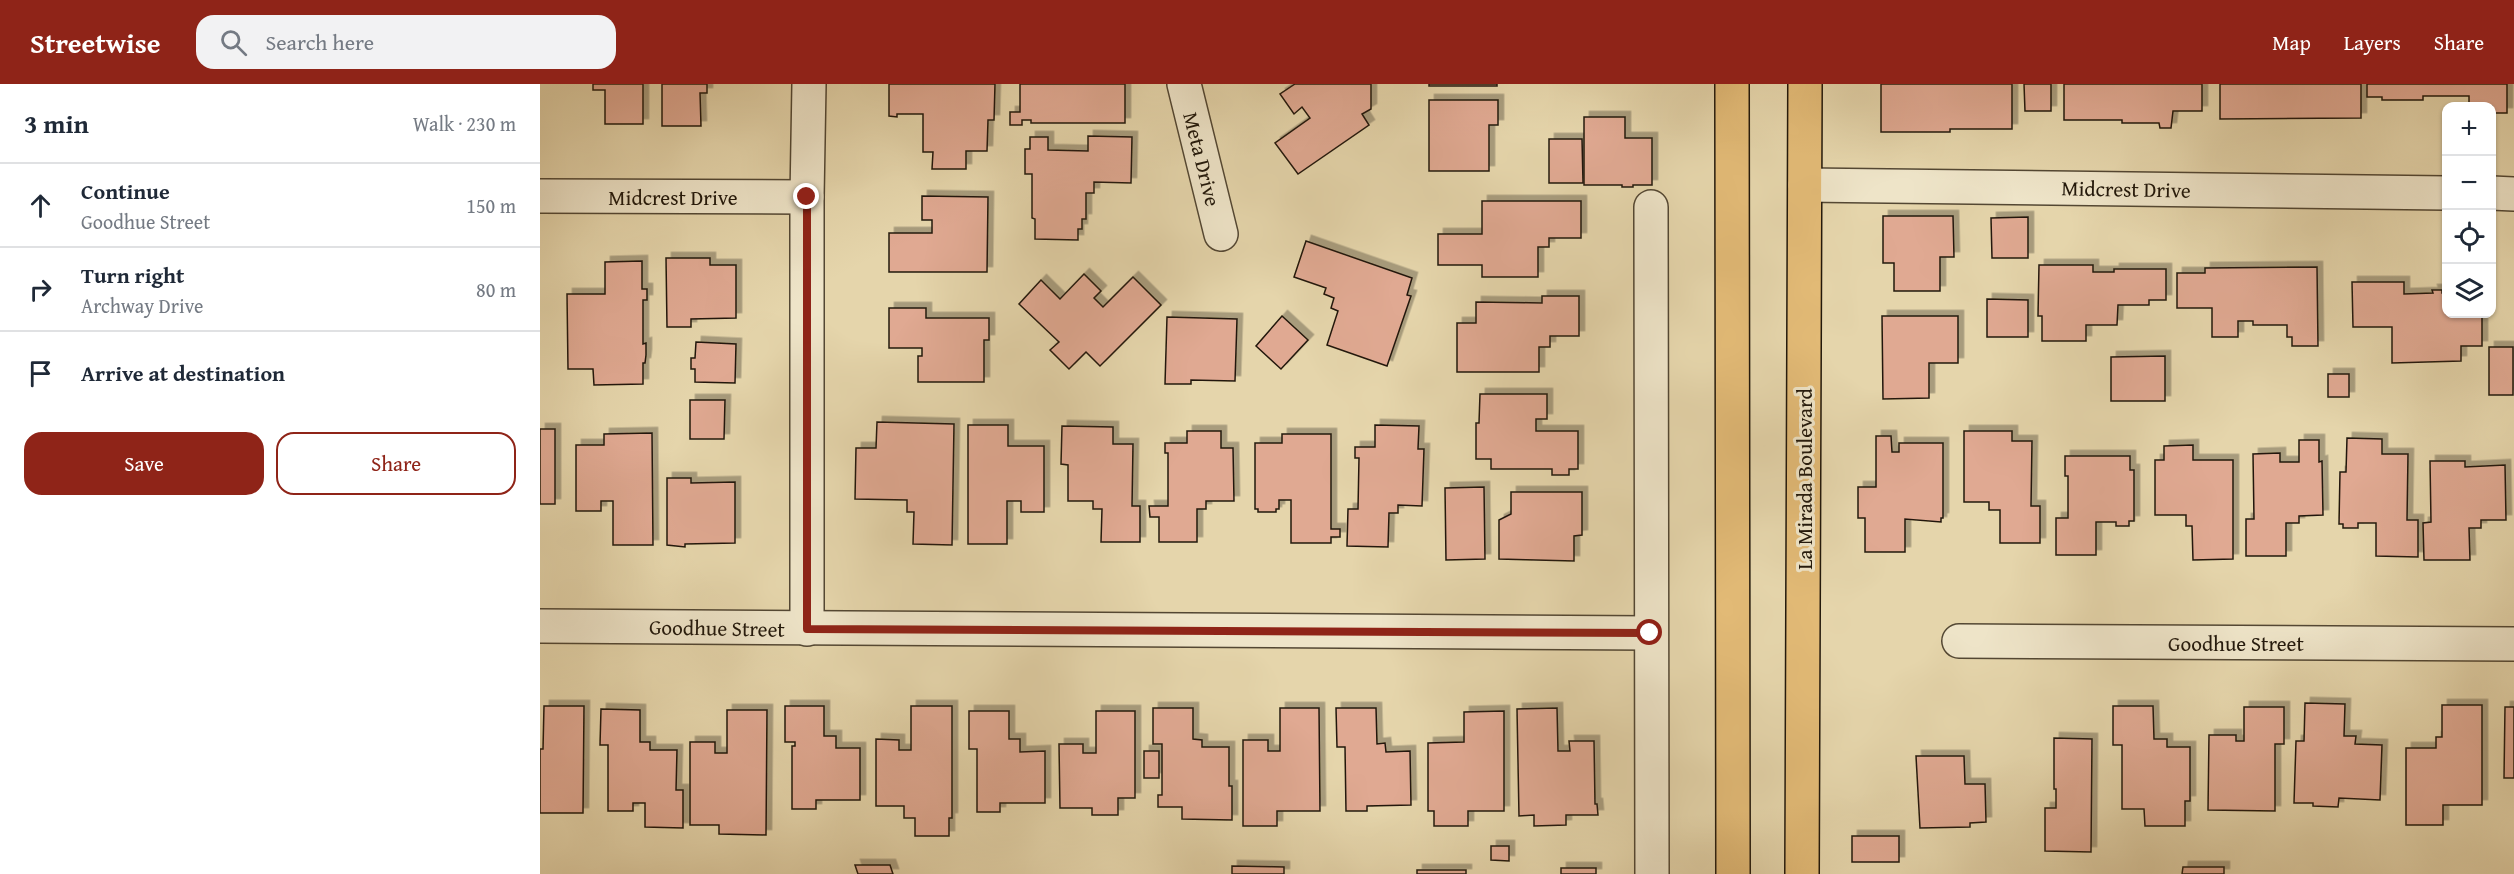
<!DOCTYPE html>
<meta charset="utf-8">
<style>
:root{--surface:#fff;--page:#f2f2f3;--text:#1f2937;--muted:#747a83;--line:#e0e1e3;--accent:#8f2418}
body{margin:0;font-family:"Gentium Book Plus",serif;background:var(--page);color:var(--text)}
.controls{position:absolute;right:18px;top:18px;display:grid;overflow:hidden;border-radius:12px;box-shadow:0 2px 4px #0004}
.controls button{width:54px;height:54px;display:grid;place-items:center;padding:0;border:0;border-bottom:2px solid var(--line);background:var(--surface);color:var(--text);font:30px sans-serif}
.stop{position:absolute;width:18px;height:18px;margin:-14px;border:4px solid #8f2418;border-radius:50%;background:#fff}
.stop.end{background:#8f2418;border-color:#fff;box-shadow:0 2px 6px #0008}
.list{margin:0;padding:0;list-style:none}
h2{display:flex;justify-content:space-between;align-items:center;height:78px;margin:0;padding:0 24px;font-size:26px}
h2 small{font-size:20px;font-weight:400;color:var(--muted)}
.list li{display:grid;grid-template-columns:39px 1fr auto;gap:18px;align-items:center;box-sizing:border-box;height:84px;padding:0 24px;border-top:2px solid var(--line)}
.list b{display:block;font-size:22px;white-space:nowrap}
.list p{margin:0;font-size:20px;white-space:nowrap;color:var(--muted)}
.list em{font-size:20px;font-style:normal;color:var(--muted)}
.actions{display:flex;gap:12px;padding:18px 24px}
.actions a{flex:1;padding:14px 0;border:2px solid var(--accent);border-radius:18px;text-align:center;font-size:21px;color:var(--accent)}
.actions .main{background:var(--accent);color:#fff}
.icon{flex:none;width:33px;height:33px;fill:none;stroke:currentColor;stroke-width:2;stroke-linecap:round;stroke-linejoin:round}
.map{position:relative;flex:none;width:1974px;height:790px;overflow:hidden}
header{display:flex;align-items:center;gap:36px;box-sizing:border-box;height:84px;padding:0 30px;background:var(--accent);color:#fff}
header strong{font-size:28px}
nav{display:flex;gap:33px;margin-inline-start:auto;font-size:21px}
.search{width:420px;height:54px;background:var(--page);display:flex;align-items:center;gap:15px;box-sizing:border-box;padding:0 21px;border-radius:18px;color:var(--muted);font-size:22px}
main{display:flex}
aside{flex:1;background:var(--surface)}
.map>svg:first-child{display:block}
</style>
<header>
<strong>Streetwise</strong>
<div class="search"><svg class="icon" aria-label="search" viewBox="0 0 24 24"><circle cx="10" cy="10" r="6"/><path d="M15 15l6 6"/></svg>Search here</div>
<nav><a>Map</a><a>Layers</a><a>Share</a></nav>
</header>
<main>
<aside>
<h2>3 min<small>Walk · 230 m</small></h2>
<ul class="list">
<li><svg class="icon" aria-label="ahead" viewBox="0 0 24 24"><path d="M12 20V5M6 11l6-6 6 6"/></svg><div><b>Continue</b><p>Goodhue Street</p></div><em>150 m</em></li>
<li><svg class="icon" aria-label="right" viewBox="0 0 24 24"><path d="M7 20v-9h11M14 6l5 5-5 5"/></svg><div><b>Turn right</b><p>Archway Drive</p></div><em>80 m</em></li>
<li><svg class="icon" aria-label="arrive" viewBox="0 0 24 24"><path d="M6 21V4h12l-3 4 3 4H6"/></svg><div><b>Arrive at destination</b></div></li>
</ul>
<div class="actions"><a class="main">Save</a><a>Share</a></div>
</aside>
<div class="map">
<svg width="1974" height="790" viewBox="0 0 1974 790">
<defs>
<filter id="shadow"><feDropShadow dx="5.5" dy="-5.5" stdDeviation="0" flood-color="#0004"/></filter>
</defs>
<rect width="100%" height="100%" fill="#e5d5ab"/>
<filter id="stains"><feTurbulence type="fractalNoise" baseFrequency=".00333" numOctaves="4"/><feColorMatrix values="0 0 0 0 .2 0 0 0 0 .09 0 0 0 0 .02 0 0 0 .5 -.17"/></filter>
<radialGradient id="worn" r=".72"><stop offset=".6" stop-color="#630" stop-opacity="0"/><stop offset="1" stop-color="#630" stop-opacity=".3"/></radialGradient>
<g fill="#e0a992" stroke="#22180b" stroke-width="1.5" filter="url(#shadow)">
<path d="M 53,0 L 103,0 L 103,40 L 65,40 L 65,6 L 53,6 Z"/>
<path d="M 122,0 L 167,0 L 167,9 L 160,9 L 161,42 L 122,42 Z"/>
<path d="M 349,0 L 455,0 L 454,36 L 448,36 L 447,67 L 426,67 L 426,85 L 392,85 L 393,68 L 383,68 L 383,30 L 357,30 L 357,33 L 349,32 Z"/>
<path d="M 480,0 L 585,0 L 585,39 L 491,39 L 491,36 L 482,36 L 482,41 L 470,41 L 470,28 L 480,28 Z"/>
<path d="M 755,0 L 831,0 L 831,25 L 822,30 L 829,41 L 758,90 L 735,59 L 770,34 L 762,23 L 754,30 L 740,10 Z"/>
<rect x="889" y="0" width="68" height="2"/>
<path d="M 1341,0 L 1472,0 L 1472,45 L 1410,45 L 1410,48 L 1341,48 Z"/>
<path d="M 1484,0 L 1511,0 L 1511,27 L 1485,27 Z"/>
<path d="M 1524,0 L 1662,0 L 1662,27 L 1633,27 L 1631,44 L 1620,44 L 1619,39 L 1582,39 L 1582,36 L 1524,36 Z"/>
<path d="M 1680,0 L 1821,0 L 1821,34 L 1680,35 Z"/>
<path d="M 1827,0 L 1967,0 L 1967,29 L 1952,29 L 1952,22 L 1929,22 L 1929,12 L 1883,12 L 1883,16 L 1842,16 L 1842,13 L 1827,13 Z"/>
<path d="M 889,16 L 958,16 L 958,41 L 949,41 L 949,87 L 889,87 Z"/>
<path d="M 1044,33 L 1085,33 L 1085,54 L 1112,54 L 1112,101 L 1093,101 L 1093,103 L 1082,103 L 1082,101 L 1044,101 Z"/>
<path d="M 548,52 L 592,53 L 591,99 L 554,98 L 554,109 L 546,109 L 546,135 L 542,135 L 542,145 L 538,145 L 538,156 L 495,155 L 495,135 L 492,134 L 492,90 L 485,90 L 485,65 L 490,65 L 490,53 L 508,53 L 508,66 L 548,67 Z"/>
<path d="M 1009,55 L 1042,55 L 1043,99 L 1009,99 Z"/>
<path d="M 382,112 L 448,113 L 447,188 L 349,188 L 349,149 L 392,149 L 392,136 L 382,136 Z"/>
<path d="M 942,117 L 1041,117 L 1041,154 L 1009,154 L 1009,163 L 998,163 L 998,193 L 942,193 L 942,181 L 898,181 L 898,150 L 942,150 Z"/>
<path d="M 1343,132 L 1413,132 L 1414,173 L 1400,173 L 1400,207 L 1354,207 L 1354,179 L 1343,179 Z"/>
<path d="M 1488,133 L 1488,174 L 1452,174 L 1451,134 Z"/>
<path d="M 766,157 L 872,194 L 867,211 L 871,212 L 847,282 L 787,261 L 798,227 L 791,224 L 794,214 L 784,210 L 786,204 L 754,193 Z"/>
<path d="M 126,174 L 170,174 L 170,181 L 196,181 L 196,234 L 151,235 L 151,243 L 127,243 Z"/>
<path d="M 102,177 L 102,205 L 107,205 L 107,216 L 103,216 L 103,260 L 106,259 L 106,271 L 105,279 L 103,279 L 103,300 L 54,301 L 53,285 L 28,285 L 27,210 L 65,210 L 65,178 Z"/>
<path d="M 1499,181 L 1553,181 L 1553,188 L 1574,188 L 1574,185 L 1626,185 L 1626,216 L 1609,216 L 1609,221 L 1578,221 L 1577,241 L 1546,241 L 1546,257 L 1502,257 L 1502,232 L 1498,232 Z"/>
<path d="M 1777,183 L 1778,262 L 1752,262 L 1752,253 L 1747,253 L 1747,241 L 1713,241 L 1713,237 L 1698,237 L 1698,253 L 1672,253 L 1672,224 L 1637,224 L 1637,189 L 1665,189 L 1665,184 Z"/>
<path d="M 544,190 L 561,207 L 554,214 L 563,223 L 593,193 L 621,221 L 560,282 L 546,268 L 529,285 L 510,266 L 519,258 L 479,220 L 501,196 L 520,215 Z"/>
<path d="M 1812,198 L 1864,198 L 1864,210 L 1893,209 L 1892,206 L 1902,206 L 1902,209 L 1906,209 L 1906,230 L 1942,230 L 1942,262 L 1921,262 L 1921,277 L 1852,279 L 1852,243 L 1813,243 Z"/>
<path d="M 1002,212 L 1039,212 L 1039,252 L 1010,252 L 1010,263 L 999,263 L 999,288 L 917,288 L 917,239 L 936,239 L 936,218 L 1002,219 Z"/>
<path d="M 1447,215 L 1488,216 L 1488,253 L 1447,253 Z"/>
<path d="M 349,224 L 386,224 L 386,234 L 449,234 L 449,256 L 444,256 L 444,298 L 378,298 L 378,272 L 382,272 L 382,264 L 349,264 Z"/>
<path d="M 742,232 L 768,256 L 741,285 L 716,262 Z"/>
<path d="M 1342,232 L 1418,232 L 1418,279 L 1389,279 L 1389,314 L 1343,315 Z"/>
<path d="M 627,233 L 697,235 L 695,297 L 651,296 L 651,300 L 625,300 Z"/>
<path d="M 156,258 L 196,260 L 195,299 L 155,298 L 155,285 L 151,285 L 151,274 L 155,274 Z"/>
<rect x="1949" y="263" width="24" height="48"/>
<path d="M 1625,272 L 1625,317 L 1571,317 L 1571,273 Z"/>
<rect x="1788" y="290" width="21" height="23"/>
<path d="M 940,310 L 1007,310 L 1007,335 L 996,335 L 996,347 L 1038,347 L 1038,385 L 1029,385 L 1029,391 L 1012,391 L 1012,385 L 951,385 L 951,375 L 936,375 L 936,339 L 939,339 Z"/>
<path d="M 150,316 L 185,316 L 184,355 L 150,355 Z"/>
<path d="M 337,338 L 414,340 L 412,461 L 373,460 L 374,428 L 367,428 L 367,416 L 315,415 L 316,364 L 336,364 Z"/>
<path d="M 428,341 L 468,341 L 468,362 L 504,362 L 504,428 L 481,428 L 481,417 L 467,417 L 467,460 L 428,460 Z"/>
<path d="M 835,341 L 879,342 L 878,365 L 884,365 L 882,422 L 858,421 L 858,429 L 849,429 L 848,463 L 807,462 L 808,425 L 818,425 L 819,374 L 815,374 L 815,363 L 835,363 Z"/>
<path d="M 522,342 L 573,343 L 573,360 L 593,360 L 592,422 L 600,422 L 600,458 L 561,458 L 562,425 L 553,425 L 553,417 L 528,417 L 528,381 L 521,380 Z"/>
<rect x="0" y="345" width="15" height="75"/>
<path d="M 647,347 L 681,347 L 681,364 L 693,364 L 694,417 L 666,417 L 666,425 L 657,425 L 657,458 L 619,458 L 619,433 L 610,433 L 609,422 L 628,422 L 628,369 L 625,369 L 625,359 L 647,359 Z"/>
<path d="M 1424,347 L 1472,347 L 1472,357 L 1492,357 L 1491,422 L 1500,422 L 1500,459 L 1460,459 L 1460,426 L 1449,426 L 1449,418 L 1424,418 Z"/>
<path d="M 112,349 L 113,461 L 73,461 L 73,417 L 61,417 L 61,427 L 36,427 L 36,361 L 64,361 L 64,350 Z"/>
<path d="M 742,350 L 791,350 L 791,445 L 800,445 L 800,453 L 791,453 L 791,459 L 751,459 L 751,416 L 739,416 L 739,425 L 736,425 L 736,428 L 718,428 L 718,425 L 715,425 L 715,359 L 742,359 Z"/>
<path d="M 1336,352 L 1351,352 L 1352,368 L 1359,368 L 1359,359 L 1403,359 L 1403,434 L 1401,434 L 1401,438 L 1365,435 L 1365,468 L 1325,468 L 1325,434 L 1318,434 L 1318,403 L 1336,403 Z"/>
<path d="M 1807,354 L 1842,355 L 1842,370 L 1868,370 L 1867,436 L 1878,436 L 1878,473 L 1836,472 L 1836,439 L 1818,439 L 1818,444 L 1803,444 L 1803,440 L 1799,440 L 1800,388 L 1806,388 Z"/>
<path d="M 1759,356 L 1779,356 L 1779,378 L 1782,377 L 1783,431 L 1759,432 L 1759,439 L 1746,439 L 1746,472 L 1706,472 L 1706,435 L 1714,435 L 1713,370 L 1740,369 L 1740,378 L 1759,378 Z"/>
<path d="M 1653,361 L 1653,376 L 1693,376 L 1693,475 L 1653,476 L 1652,442 L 1646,442 L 1646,431 L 1615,431 L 1615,376 L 1624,376 L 1624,362 Z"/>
<path d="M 1525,372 L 1590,372 L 1590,386 L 1594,386 L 1594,437 L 1589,437 L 1589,442 L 1576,442 L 1576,438 L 1556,438 L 1556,471 L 1516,471 L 1516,434 L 1528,434 L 1528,392 L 1525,392 Z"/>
<path d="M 1890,377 L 1925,377 L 1925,383 L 1965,381 L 1966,436 L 1941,436 L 1941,444 L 1929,444 L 1930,476 L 1884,476 L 1883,439 L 1891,438 Z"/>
<path d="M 127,394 L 151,394 L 151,399 L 195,398 L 195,459 L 145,460 L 145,463 L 127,461 Z"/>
<path d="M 944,403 L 945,475 L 906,476 L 905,404 Z"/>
<path d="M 971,408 L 1042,408 L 1042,451 L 1034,452 L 1034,477 L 959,475 L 959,436 L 971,430 Z"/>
<path d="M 1765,619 L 1805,620 L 1804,652 L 1816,652 L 1815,660 L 1842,661 L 1840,716 L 1799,714 L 1798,723 L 1773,722 L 1773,719 L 1754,719 L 1756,657 L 1764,657 Z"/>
<path d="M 1902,621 L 1942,621 L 1942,721 L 1903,721 L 1903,741 L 1866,741 L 1866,664 L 1896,664 L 1896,653 L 1902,653 Z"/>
<path d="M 4,622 L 44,622 L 43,729 L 0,729 L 0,665 L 3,665 Z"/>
<path d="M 245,622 L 284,622 L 284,652 L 296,652 L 296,664 L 320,664 L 320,716 L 276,716 L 276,725 L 252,725 L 252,662 L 255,662 L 255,658 L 245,658 Z"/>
<path d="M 371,622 L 412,622 L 412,734 L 409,734 L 409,752 L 375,752 L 375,734 L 364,734 L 364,722 L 336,722 L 336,655 L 359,656 L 359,666 L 371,666 Z"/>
<path d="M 1573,622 L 1613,622 L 1614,655 L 1627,655 L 1627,663 L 1650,663 L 1650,717 L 1645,717 L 1645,742 L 1605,742 L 1604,725 L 1582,725 L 1582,661 L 1573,661 Z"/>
<path d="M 1704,623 L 1744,623 L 1744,660 L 1735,660 L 1735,727 L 1668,726 L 1669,651 L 1696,651 L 1696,657 L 1704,657 Z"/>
<path d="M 1965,623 L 1974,623 L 1974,694 L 1964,694 Z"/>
<path d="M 613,624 L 653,624 L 653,655 L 662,656 L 662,663 L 689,663 L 689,702 L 692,702 L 692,736 L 642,735 L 642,723 L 618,723 L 618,711 L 622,711 L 622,660 L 613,660 Z"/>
<path d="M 740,624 L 779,624 L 780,727 L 737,727 L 737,742 L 703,742 L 703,656 L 728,656 L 728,667 L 740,667 Z"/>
<path d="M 796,624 L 836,624 L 837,660 L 845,659 L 846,668 L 870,667 L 871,721 L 827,722 L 827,727 L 806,727 L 805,663 L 797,663 Z"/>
<path d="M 1017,624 L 1018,667 L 1030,667 L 1029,657 L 1054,657 L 1055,720 L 1057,720 L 1058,731 L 1026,731 L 1026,741 L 994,742 L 994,731 L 979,732 L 977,625 Z"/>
<path d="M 61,625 L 100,626 L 100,658 L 110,658 L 110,666 L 137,666 L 136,706 L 143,706 L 143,744 L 105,743 L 105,719 L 93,719 L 93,727 L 68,727 L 68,661 L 60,661 Z"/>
<path d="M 187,626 L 227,626 L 226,751 L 179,750 L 179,741 L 150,741 L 150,658 L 175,658 L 175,669 L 187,669 Z"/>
<path d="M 429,627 L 469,627 L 469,655 L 480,655 L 480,668 L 505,667 L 505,719 L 460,719 L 460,728 L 437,728 L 437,665 L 429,665 Z"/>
<path d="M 556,627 L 595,627 L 595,714 L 578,714 L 578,731 L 552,731 L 552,724 L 520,724 L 519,660 L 543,660 L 543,669 L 556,669 Z"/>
<path d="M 964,627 L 964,727 L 928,727 L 928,742 L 894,742 L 894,727 L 888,727 L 888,659 L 924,658 L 924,628 Z"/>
<path d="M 1514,654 L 1552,655 L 1551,768 L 1505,767 L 1505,724 L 1516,724 L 1516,705 L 1514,705 Z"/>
<rect x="604" y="667" width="15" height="27"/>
<path d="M 1376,672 L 1424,672 L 1425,700 L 1445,700 L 1446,738 L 1430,739 L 1430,743 L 1380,744 Z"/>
<rect x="1312" y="752" width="47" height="26"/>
<path d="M 951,762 L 969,762 L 969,777 L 951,776 Z"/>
<path d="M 315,781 L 350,781 L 353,790 L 318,790 Z"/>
<path d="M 692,782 L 744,783 L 744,790 L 692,790 Z"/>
<path d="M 1643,783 L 1684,783 L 1684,790 L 1642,790 Z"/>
<rect x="1021" y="784" width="35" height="6"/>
<rect x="877" y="786" width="49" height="4"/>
</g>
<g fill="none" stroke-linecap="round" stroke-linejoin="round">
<defs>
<g id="street">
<path d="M 644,0 L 681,150"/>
<path d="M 1265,101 L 1906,109"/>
<path d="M 1952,109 L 1974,110"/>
<path d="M 0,112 L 267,113"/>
<path d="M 1111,123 L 1112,790"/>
<path d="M 0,542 L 1110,549"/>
<path d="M 267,545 L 267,113 L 269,0"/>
<path d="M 1419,557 L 1974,560"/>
</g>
<g id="primary">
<path d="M 1192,0 L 1193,790"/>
<path d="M 1262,790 L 1265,0"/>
</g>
</defs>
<use href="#street" stroke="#534733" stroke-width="36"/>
<use href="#primary" stroke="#22180b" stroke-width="36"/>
<use href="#street" stroke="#eee4c8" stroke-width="33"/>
<use href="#primary" stroke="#e2ba76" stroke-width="33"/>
</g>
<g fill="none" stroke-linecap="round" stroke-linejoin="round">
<path stroke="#8f2418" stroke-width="8" d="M 267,113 L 267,545 L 1110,549"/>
</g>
<g text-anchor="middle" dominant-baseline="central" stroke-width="6" stroke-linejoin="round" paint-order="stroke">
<g font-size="21" fill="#22180b" stroke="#eee4c8">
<text transform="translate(662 75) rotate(76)">Meta Drive</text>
<text transform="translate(1586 105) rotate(1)">Midcrest Drive</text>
<text x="133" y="113">Midcrest Drive</text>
<text transform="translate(1264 395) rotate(-90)">La Mirada Boulevard</text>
<text transform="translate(177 544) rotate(1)">Goodhue Street</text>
<text x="1696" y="559">Goodhue Street</text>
</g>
</g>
<rect width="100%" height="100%" filter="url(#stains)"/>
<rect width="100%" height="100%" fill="url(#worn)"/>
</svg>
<div class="controls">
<button>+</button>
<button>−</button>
<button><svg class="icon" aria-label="locate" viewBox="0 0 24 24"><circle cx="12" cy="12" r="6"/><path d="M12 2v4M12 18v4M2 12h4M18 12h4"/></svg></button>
<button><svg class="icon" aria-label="layers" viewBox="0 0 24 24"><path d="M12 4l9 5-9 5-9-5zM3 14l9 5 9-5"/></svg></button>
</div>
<div class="stop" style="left:1110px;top:549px"></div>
<div class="stop end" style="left:267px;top:113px"></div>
</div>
</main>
